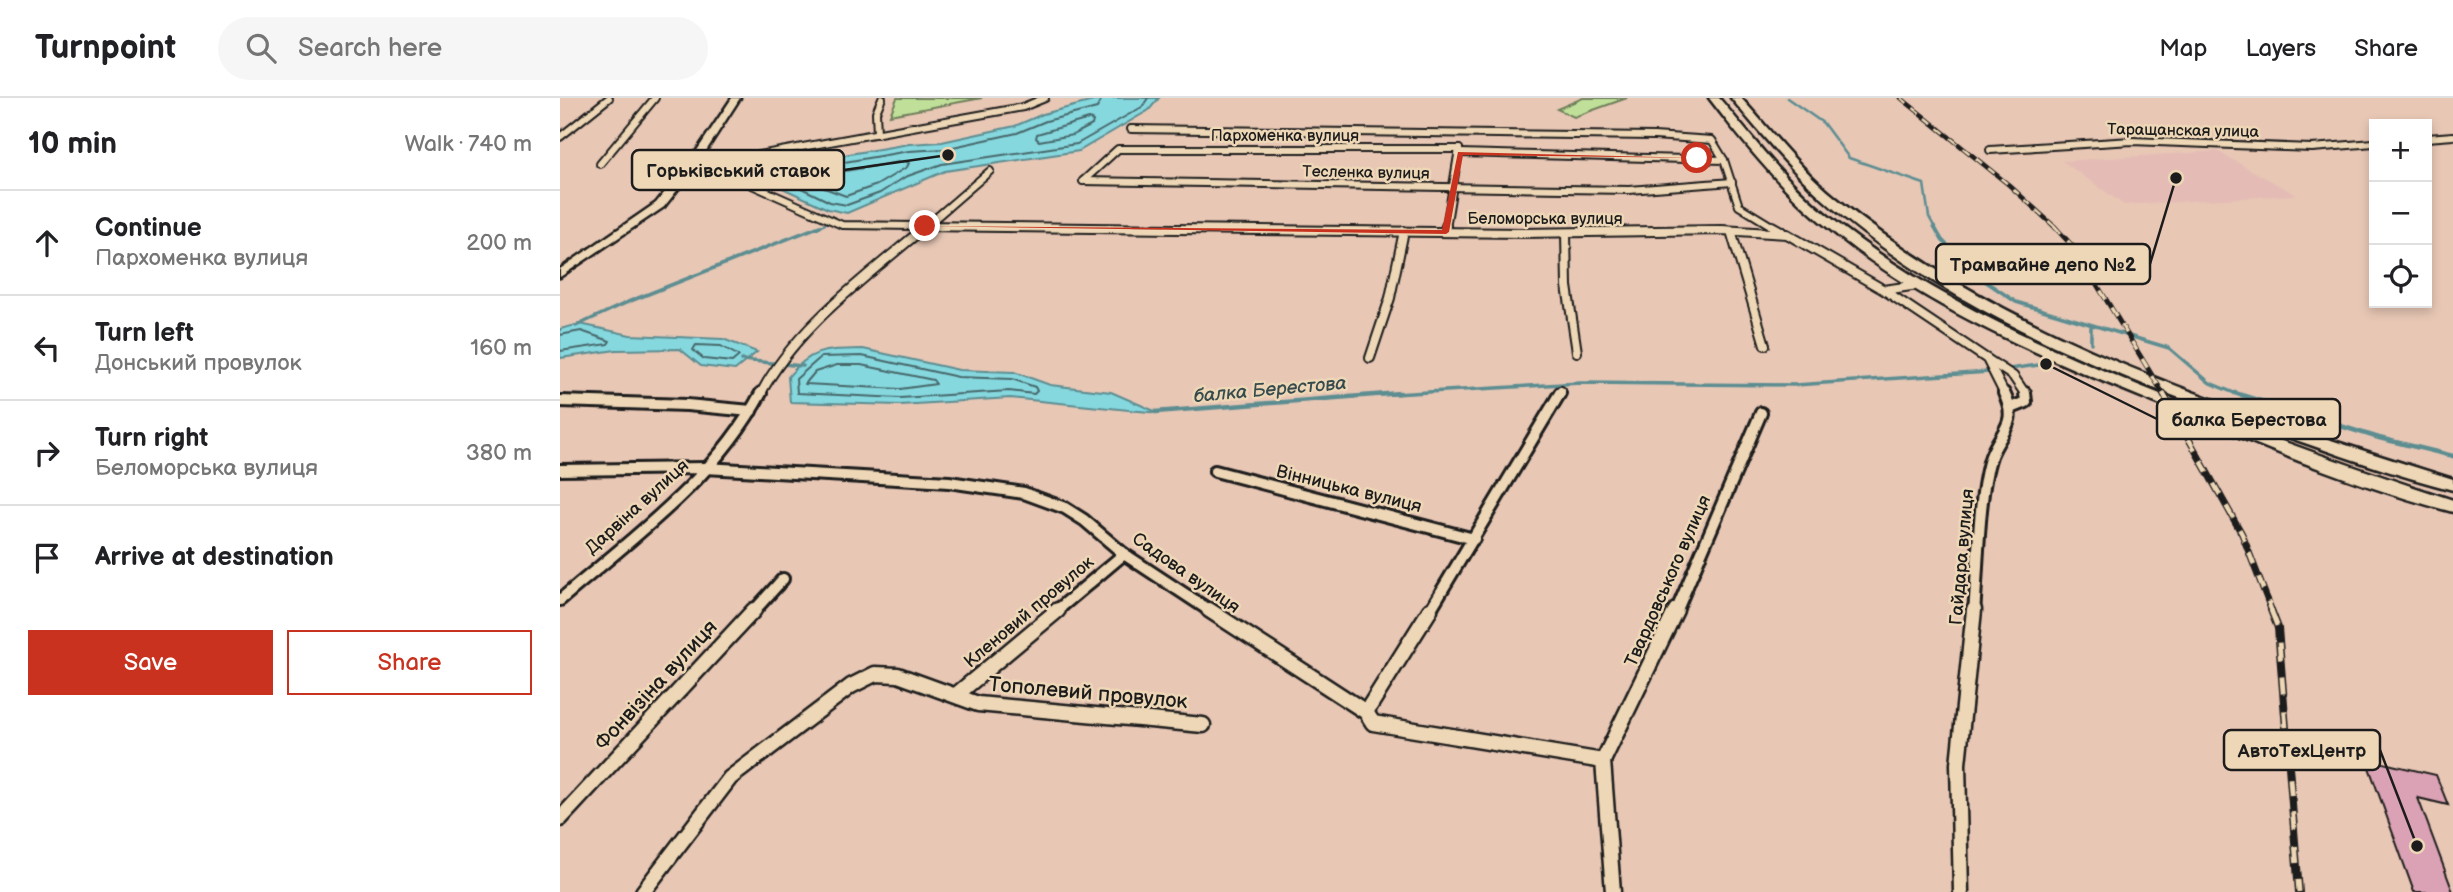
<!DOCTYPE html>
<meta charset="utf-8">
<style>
:root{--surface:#fff;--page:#f6f6f6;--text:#202124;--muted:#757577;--line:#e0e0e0;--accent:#c8321e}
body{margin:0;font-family:"Balsamiq Sans",sans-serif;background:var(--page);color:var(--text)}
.controls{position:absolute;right:21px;top:21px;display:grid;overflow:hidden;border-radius:0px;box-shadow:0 4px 10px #0003}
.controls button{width:63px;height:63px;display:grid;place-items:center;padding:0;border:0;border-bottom:2px solid var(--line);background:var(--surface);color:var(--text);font:35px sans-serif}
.stop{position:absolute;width:21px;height:21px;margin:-16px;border:5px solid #c8321e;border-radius:50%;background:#fff}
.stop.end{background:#c8321e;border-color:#fff;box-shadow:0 2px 7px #0008}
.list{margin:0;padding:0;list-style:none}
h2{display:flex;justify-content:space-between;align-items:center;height:91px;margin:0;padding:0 28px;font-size:30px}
h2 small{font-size:23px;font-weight:400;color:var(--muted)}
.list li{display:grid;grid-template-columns:46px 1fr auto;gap:21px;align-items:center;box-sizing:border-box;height:105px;padding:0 28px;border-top:2px solid var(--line)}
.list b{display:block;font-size:26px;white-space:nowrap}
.list p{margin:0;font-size:23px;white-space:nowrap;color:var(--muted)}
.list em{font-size:23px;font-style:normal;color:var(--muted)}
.actions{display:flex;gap:14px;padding:21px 28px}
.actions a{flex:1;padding:16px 0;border:2px solid var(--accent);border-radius:0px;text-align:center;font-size:24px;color:var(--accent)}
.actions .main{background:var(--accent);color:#fff}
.icon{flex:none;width:38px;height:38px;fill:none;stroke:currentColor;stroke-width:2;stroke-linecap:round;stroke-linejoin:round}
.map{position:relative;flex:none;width:1893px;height:794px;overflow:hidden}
header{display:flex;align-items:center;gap:42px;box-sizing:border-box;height:98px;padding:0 35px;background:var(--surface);border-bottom:2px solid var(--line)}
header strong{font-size:33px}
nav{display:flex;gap:38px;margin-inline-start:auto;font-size:24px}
.search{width:490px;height:63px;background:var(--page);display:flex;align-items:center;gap:18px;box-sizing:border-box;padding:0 24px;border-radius:38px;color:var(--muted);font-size:26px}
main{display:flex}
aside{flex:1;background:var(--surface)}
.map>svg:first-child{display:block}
</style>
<header>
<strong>Turnpoint</strong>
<div class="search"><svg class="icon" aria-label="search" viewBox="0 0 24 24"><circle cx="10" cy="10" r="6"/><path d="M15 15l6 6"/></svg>Search here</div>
<nav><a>Map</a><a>Layers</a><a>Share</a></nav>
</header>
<main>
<aside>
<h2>10 min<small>Walk · 740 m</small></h2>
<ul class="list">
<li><svg class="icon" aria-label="ahead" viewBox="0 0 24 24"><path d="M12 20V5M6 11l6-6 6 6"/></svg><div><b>Continue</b><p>Пархоменка вулиця</p></div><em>200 m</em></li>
<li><svg class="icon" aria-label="left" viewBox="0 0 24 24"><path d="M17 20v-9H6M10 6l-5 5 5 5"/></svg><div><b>Turn left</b><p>Донський провулок</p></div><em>160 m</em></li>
<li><svg class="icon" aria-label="right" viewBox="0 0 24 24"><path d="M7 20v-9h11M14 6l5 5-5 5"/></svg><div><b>Turn right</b><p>Беломорська вулиця</p></div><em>380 m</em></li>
<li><svg class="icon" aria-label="arrive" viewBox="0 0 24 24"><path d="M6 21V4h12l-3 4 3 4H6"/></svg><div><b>Arrive at destination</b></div></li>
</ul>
<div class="actions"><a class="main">Save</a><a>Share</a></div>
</aside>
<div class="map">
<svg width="1893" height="794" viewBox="0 0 1893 794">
<rect width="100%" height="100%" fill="#e8c7b5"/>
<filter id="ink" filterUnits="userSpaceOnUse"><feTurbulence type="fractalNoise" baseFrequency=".0143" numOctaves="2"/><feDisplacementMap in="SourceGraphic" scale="14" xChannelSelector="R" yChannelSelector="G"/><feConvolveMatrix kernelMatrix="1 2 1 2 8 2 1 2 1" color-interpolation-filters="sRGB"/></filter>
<g filter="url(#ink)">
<path fill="#e4bcb5" d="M 1657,53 L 1737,97 L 1564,107 L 1502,63 Z"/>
<g fill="#c0e099" stroke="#6e7e5a" stroke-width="2">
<path d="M 337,0 L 422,0 L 330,17 Z"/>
<path d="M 1023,0 L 1067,0 L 1014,19 L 997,11 Z"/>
</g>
<g fill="#86d8df" stroke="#5c8d91" stroke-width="2">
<path d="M 545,0 L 599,0 L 589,12 L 519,53 L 385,73 L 287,115 L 268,111 L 216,87 L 219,82 L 258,66 L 260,61 L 349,46 L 382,44 L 455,28 L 483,16 Z"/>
<path d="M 20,226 L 70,237 L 163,241 L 197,254 L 175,272 L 141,268 L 120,251 L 56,252 L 0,260 L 0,231 Z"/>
<path d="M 303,251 L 399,272 L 454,274 L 490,287 L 551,294 L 599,315 L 450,300 L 340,307 L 230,304 L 228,279 C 252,249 268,252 303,251 Z"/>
</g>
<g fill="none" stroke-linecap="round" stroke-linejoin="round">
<g stroke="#46676a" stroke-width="2">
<path d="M 542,0 L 537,10 L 486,23 L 457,35 L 384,51 L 349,53 L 267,67 L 261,73 L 235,82 L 233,86 L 270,104 L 287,107 L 320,95 L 345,79 L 382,66 L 517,46 L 582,9 L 588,0"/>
<path d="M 529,21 L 533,23 L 532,27 L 513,37 L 479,43 L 476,40 L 477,36 Z"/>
<path d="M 345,63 L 349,65 L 347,69 L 317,87 L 286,98 L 256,87 L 273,75 Z"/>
<path d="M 0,237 L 21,233 L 50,243 L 48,246 L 0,253"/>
<path d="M 136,247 L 161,248 L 179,258 L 172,264 L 144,261 L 133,252 Z"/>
<path d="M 302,258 L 398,279 L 452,281 L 475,289 L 477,293 L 474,296 L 449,293 L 340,300 L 237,295 L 236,281 L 261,259 Z"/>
<path d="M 277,267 L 301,267 L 373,282 L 376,286 L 340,291 L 245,286 L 255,274 Z"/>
</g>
<g stroke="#5c8d91" stroke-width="2.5">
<path d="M 1227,0 L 1263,25 L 1289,60 L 1364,86 L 1369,119 L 1375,130"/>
<path d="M 256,130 L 265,126"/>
</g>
<g stroke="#5c8d91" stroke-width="3.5">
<path d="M 1374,128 L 1382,142 L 1416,177 L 1456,204 L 1609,250 L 1650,285 L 1679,297"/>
<path d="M 16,228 L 68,204 L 260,128"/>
<path d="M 1531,229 L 1531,245"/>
<path d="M 182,262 L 243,268"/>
<path d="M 1449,271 L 1486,266"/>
<path d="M 817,297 L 1020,285 L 1235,287 L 1429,274"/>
</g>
<g stroke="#5c8d91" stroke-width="4.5">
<path d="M 1675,295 L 1819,340 L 1893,358"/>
<path d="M 595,314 L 840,295"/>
</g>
</g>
<path fill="#daa2b4" stroke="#1c1c1c" stroke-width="2" d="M 1806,661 L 1876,677 L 1888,707 L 1858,700 L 1893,794 L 1854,794 Z"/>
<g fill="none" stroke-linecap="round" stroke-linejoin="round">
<defs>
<g id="street-far3">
<path d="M 571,31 L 1094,38 L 1152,42 L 1164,62 L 1179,108 L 1215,130"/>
<path d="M 317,36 L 316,14 L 322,0"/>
<path d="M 0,39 L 49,0"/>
<path d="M 1867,40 L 1893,38"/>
<path d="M 1430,52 L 1572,43 L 1752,50 L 1814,45"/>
<path d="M 900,55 L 1164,62"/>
<path d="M 40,66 L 95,0"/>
<path d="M 147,67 L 282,127 L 507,130"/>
<path d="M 132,69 L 463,9 L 485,0"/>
<path d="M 523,83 L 1069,92 L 1172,84"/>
<path d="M 523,83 L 558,51 L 899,51"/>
<path d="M 364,130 L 430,73"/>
<path d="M 886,130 L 899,51"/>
</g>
<g id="street-far2">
<path d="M 358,128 L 963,135 L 1162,132 L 1227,136 L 1324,192 L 1358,187"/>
<path d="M 1212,128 L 1221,133"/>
<path d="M 1171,133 L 1205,247"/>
<path d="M 885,134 L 886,128"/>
<path d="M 1006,135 L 1007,188 L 1017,254"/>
<path d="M 1324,192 L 1427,261 L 1445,297"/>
<path d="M 810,260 L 830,200 L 844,133"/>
<path d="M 1427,261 L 1453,278 L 1466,297"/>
<path d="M 200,297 C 236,228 308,178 366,128"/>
<path d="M 999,297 L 1001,293"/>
</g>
<g id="street-far1">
<path d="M 0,303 L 127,307 L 191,313"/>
<path d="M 1451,310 L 1466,304 L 1465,295"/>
<path d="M 0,372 L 145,370 L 389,384 L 464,395 L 505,410 L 524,422 L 564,456 L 652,514"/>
<path d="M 655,373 L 914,441"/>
<path d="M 0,502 C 72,440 155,381 201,295"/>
<path d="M 193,514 L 223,481"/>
<path d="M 495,514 L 564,456"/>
<path d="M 869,514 L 1000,295"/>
<path d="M 1116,514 L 1201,315"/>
<path d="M 1414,514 C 1418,472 1418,395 1431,358 C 1441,332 1459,326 1444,295"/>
</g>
<g id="street">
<path d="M 649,512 L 806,614 L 813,625 L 1043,663 L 1053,794"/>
<path d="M 396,597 L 498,512"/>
<path d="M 806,614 L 870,512"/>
<path d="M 1043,663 L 1116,512"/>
<path d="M 0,721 L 194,512"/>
<path d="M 83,794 L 170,680 L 291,588 L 315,576 L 338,577 L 418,606 L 643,627"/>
<path d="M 1401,794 L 1398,666 L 1414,512"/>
</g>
<path id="secondary" d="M 172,0 L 180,0 L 137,67 L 104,109 L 0,179 L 0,171 L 96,105 L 130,63 Z"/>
<g id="primary">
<path d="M 1149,0 L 1159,0 C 1193,40 1225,83 1266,116 C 1360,193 1469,242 1580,288 C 1683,330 1787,368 1893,402 L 1893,414 C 1805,391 1717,355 1633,320 C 1497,265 1353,210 1243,108 C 1209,76 1178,38 1149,0 Z"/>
<path d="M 1171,0 L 1181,0 C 1212,34 1240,71 1276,100 C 1454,246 1676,312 1893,381 L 1893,392 C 1829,376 1765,352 1702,330 C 1547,275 1388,213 1264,102 C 1230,71 1200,35 1171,0 Z"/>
</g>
</defs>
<use href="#street-far3" stroke="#1c1c1c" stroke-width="10"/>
<use href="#street-far2" stroke="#1c1c1c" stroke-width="12"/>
<use href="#street-far1" stroke="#1c1c1c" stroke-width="16"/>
<use href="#street" stroke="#1c1c1c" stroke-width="19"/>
<use href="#secondary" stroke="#1c1c1c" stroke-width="5"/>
<use href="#primary" stroke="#1c1c1c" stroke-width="5"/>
<use href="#street-far3" stroke="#eed7b6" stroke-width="6"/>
<use href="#street-far2" stroke="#eed7b6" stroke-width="8"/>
<use href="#street-far1" stroke="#eed7b6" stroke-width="10"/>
<use href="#street" stroke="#eed7b6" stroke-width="14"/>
<use href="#secondary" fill="#eed7b6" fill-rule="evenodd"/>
<use href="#primary" fill="#eed7b6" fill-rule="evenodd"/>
<defs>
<path id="rail-far3" d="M 1341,0 L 1449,87 L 1496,130"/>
<path id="rail-far2" d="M 1494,128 L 1516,152 L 1604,297"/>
<path id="rail-far1" d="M 1603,295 L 1682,436 L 1712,514"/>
<path id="rail" d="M 1711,512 L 1718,530 L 1739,794"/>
</defs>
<use href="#rail-far3" stroke="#1c1c1c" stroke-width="4.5"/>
<use href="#rail-far2" stroke="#1c1c1c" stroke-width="5"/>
<use href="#rail-far1" stroke="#1c1c1c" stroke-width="7"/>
<use href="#rail" stroke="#1c1c1c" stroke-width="8"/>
<use href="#rail-far3" stroke="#eed7b6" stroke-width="2.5" stroke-dasharray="8" stroke-linecap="butt"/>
<use href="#rail-far2" stroke="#eed7b6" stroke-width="3.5" stroke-dasharray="10" stroke-linecap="butt"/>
<use href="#rail-far1" stroke="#eed7b6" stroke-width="4.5" stroke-dasharray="13" stroke-linecap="butt"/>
<use href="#rail" stroke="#eed7b6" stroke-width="5" stroke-dasharray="17" stroke-linecap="butt"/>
</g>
</g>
<path fill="#c8321e" d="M 898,54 L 1140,60 L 903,57 L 889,134 L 886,136 L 361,128 L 882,132 Z"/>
<g text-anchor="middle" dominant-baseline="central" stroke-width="5" stroke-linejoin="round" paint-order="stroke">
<g font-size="16" fill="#1c1c1c" stroke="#eed7b6">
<text transform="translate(1623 33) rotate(1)">Таращанская улица</text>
<text x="725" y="38">Пархоменка вулиця</text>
<text transform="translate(806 75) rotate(1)">Тесленка вулиця</text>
<text x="985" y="121">Беломорська вулиця</text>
</g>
<g font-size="18" fill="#1c1c1c" stroke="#eed7b6">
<text transform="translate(789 391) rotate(14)">Вінницька вулиця</text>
<text transform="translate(77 409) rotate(-42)">Дарвіна вулиця</text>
<text transform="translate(1402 459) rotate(-85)">Гайдара вулиця</text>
<text transform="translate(626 475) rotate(35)">Садова вулиця</text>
<text transform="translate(1108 483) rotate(-66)">Твардовського вулиця</text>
<text transform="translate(469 514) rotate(-40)">Кленовий провулок</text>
</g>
<g font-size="19" font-style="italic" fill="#364b4d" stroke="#eed7b6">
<text transform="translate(710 292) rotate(-5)">балка Берестова</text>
</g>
<g font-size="21" fill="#1c1c1c" stroke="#eed7b6">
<text transform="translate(96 587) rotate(-47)">Фонвізіна вулиця</text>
<text transform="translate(528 595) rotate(5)">Тополевий провулок</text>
</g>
</g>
<path fill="none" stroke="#1c1c1c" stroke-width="2.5" d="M388 57L284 72M1616 80L1590 166M1486 266L1597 321M1857 748L1820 652"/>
<g fill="#1c1c1c" stroke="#eed7b6" stroke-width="2.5">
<circle cx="388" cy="57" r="7"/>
<circle cx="1616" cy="80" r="7"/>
<circle cx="1486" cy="266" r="7"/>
<circle cx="1857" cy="748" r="7"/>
</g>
<g fill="#eed7b6" stroke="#1c1c1c" stroke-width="2.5">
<rect x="72" y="52" width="212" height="40" rx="7"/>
<rect x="1376" y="146" width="214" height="40" rx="7"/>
<rect x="1597" y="301" width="183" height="40" rx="7"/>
<rect x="1664" y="632" width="156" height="40" rx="7"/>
</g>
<g font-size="19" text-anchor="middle" font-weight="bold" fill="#1c1c1c">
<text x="178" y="79">Горьківський ставок</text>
<text x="1483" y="173">Трамвайне депо №2</text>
<text x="1689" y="328">балка Берестова</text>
<text x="1742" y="659">АвтоТехЦентр</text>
</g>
</svg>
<div class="controls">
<button>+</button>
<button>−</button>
<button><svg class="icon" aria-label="locate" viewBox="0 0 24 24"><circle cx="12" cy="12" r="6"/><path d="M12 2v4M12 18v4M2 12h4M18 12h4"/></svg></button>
</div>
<div class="stop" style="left:1137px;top:60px"></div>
<div class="stop end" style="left:365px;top:128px"></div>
</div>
</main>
